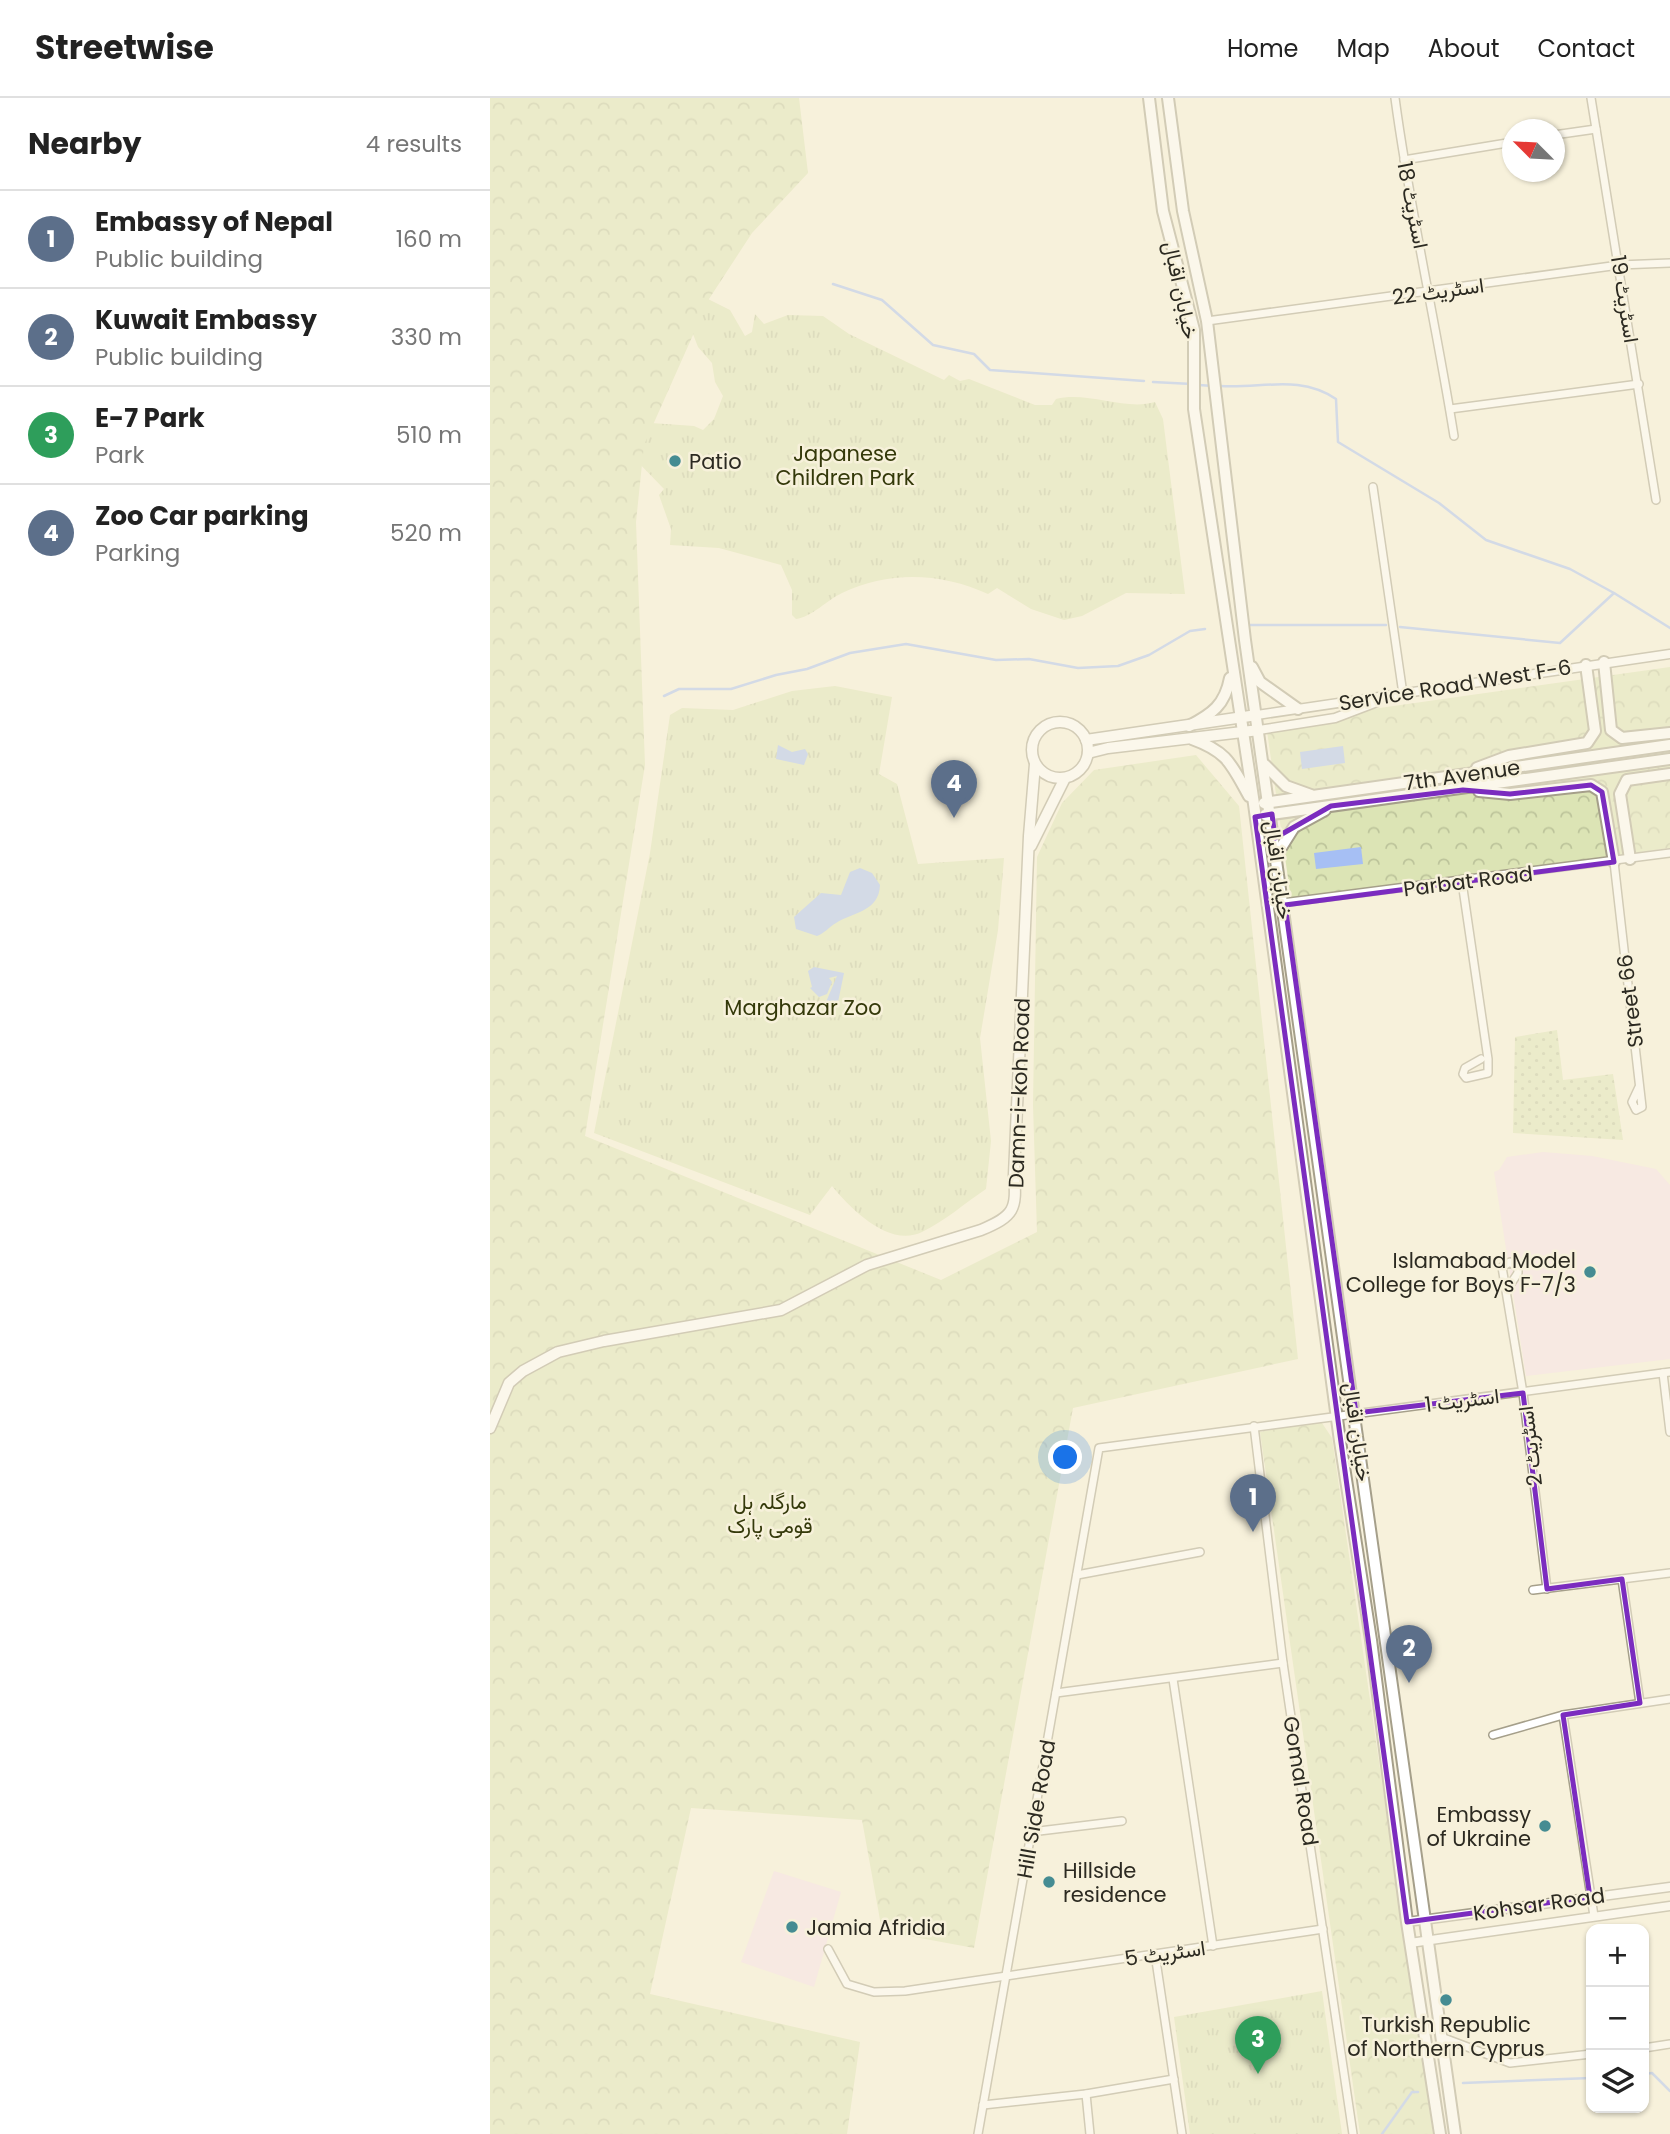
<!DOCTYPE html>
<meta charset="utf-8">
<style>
:root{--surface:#fff;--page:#f6f6f6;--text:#222;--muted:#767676;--line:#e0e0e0;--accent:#2563eb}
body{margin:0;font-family:Poppins,Vazirmatn,sans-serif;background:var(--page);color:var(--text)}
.controls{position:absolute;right:21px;bottom:21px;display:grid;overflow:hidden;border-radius:14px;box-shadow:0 2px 5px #0004}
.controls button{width:63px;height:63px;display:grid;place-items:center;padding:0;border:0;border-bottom:2px solid var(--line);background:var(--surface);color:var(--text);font:35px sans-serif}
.compass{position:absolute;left:1012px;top:21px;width:63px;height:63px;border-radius:50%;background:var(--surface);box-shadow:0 2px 5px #0004;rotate:294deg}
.you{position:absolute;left:576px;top:1360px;width:24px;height:24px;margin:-18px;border:5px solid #fff;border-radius:50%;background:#1a73e8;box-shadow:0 0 0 10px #1a73e833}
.badge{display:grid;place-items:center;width:46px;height:46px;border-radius:50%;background:var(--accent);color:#fff;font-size:23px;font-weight:700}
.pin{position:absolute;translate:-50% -58px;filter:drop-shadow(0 2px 4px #0008)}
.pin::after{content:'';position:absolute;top:37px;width:24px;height:21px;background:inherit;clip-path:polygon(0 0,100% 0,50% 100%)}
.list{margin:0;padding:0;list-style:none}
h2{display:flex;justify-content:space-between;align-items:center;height:91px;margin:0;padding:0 28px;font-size:30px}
h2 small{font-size:23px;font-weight:400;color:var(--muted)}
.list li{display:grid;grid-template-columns:46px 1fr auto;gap:21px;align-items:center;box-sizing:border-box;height:98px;padding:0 28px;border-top:2px solid var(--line)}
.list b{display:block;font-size:26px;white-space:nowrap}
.list p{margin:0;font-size:23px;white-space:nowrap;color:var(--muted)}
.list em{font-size:23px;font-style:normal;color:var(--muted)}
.icon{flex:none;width:38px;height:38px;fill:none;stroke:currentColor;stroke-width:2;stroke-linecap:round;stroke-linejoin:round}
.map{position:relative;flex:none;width:1180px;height:2036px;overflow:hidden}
header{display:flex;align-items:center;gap:42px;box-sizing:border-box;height:98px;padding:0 35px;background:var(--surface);border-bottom:2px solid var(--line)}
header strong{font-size:33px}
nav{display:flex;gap:38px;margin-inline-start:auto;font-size:24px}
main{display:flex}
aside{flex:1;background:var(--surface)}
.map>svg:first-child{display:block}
</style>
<header>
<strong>Streetwise</strong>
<nav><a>Home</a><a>Map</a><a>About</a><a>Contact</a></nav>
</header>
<main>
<aside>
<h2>Nearby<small>4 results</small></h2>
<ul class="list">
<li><span class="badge" style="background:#5c6f8a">1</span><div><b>Embassy of Nepal</b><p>Public building</p></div><em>160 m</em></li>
<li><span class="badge" style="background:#5c6f8a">2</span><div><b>Kuwait Embassy</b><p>Public building</p></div><em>330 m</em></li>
<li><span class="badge" style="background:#2e9e5b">3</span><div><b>E-7 Park</b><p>Park</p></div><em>510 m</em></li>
<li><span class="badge" style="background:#5c6f8a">4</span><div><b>Zoo Car parking</b><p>Parking</p></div><em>520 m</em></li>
</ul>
</aside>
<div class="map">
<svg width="1180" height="2036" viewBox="0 0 1180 2036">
<defs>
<pattern id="grass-tufts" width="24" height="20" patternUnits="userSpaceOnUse" patternTransform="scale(1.75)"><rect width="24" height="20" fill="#dce4b5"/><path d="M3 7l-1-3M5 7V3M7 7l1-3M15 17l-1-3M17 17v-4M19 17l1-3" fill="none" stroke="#bdc49b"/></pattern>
<pattern id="forest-crowns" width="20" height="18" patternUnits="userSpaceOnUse" patternTransform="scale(1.75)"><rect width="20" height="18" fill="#dce4b5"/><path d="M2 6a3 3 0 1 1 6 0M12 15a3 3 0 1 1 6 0" fill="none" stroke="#bdc49b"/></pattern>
<pattern id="garden-dots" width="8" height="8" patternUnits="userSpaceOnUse" patternTransform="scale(1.75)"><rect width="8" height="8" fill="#dce4b5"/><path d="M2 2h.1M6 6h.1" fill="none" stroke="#bdc49b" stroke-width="1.8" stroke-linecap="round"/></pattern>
</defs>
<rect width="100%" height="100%" fill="#f7f1db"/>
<g fill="#f7dfea">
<path d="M 1053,1054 L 1102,1058 L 1166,1071 L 1180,1087 L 1180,1261 L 1036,1278 L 1004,1074 L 1009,1072 L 1017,1059 Z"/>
<path d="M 284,1773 L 351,1794 L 324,1889 L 251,1864 Z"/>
</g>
<g fill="url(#grass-tufts)">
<path d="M 216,200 L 240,212 L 255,238 L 262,234 L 265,216 L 274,226 L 298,217 L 333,218 L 359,236 L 454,282 L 459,277 L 470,283 L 479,281 L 545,307 L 562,307 L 566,301 C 598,293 635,313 665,304 L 673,321 L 695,496 L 636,495 L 592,518 L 574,522 L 541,511 L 507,490 L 498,496 C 453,475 399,472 352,495 C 337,502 322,519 306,521 L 302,517 L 302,492 L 291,467 L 229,450 L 180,447 L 181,431 L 169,397 L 174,391 L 144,360 L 161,325 L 204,328 L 213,332 L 224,321 L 233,298 L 225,284 L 222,265 L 208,249 L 196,218 Z"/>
<path d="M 345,588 L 402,599 L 389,676 L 407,686 L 428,766 L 514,760 L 508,832 L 490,940 L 501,1043 L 496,1091 C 475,1105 455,1123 432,1134 C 399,1150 361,1111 342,1088 L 320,1117 L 104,1035 L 160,755 L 180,617 L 192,610 L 243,612 L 302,593 Z"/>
<path d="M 832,1893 L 852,2036 L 700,2036 L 684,1919 Z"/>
</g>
<g fill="url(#forest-crowns)">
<path d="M 0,0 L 309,0 L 318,75 L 262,135 L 219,201 L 154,347 L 146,424 L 155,667 L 95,1038 L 451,1182 L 547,1134 L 543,1007 L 547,759 L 572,705 L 604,672 L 706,657 L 749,708 L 808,1261 L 583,1310 L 484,1850 L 392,1833 L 372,1722 L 201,1710 L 160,1896 L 370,1944 L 357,2036 L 0,2036 Z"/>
<path d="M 1180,569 L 1180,750 L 801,801 L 776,626 Z"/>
<path d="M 816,1325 L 832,1325 L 842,1340 L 943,2036 L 870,2036 L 770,1334 Z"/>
</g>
<path fill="url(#garden-dots)" d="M 1067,932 L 1073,982 L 1123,976 L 1133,1042 L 1023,1035 L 1025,939 Z"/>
<g fill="#a6bff4">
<path d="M 288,647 L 302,654 L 315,651 L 318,656 L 314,667 L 286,661 Z"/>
<path d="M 853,648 L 855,665 L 812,671 L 810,654 Z"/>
<path d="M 871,749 L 873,766 L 826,771 L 824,755 Z"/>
<path d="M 370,770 L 382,775 L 390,787 C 389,814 363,814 346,825 C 339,829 335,835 327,838 L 306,831 L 304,819 L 331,795 L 351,797 L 360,774 Z"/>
<path d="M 324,869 L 354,875 L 347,909 L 336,904 L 347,878 L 339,880 L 342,884 L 337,896 L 329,899 L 320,890 L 322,889 L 318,873 Z"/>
</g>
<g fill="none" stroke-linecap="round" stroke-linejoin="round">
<g stroke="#a6bff4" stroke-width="2.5">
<path d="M 343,186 L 392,202 L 443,247 L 484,256 L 500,272 L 654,283"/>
<path d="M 663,284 L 702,286"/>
<path d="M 709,287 L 723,288"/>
<path d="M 730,288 C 771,291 809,276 846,301 L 848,344 L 949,405 L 996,442 L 1080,471 L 1124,495"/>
<path d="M 758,527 L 896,527"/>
<path d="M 910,529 L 1070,545 L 1124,495 L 1180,530"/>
<path d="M 174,598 L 189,591 L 241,591 L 286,577 L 317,571 L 360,555 L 416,546 L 506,562 L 539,561 L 588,570 L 628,568 L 659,557 L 700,533 L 715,531"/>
<path d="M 1154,1976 L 1162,1975 L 1180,1993"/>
<path d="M 973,1985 L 1101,1980"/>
<path d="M 892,2036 L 922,1994 L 928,1994"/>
</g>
<defs>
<g id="minor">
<path d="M 905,0 C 920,113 946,225 964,338"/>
<path d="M 1101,0 L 1166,402"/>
<path d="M 1064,37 L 1106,31"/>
<path d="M 914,62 L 1023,44"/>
<path d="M 717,223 L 1129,167 L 1180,165"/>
<path d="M 960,311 L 1149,286"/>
<path d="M 883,389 L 913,596"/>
<path d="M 1124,764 L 1152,1009 L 1146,1012 L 1142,1004 L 1149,989"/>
<path d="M 972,784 L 998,961 L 998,975 L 976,980 L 973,976 L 975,970 L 991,961"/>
<path d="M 776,807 L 1180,755"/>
<path d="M 1016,1193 L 1028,1175 L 1028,1170 L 1020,1164 L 1012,1169 L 1033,1295 L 1057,1491"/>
<path d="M 1173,1275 L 1180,1334"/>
<path d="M 764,1328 L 793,1565 L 863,2036"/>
<path d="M 587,1477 L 710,1454"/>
<path d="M 1132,1481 L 1150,1605"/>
<path d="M 1043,1492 L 1180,1475"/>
<path d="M 683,1581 L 723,1848"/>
<path d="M 566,1595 L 793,1565"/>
<path d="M 1073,1617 L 1104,1818"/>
<path d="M 1003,1637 L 1073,1617 L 1180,1601"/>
<path d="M 541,1734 L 632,1723"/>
<path d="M 338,1851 L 357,1886 L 384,1894 L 415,1893 L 833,1831"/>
<path d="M 665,1856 L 692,2036"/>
<path d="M 951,1939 L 1020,1965 L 1101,1956"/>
<path d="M 1154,1950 L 1180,1946"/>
<path d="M 596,1996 L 600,2036"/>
<path d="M 493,2007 L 596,1996 L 684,1981"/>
<path d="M 488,2036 L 609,1350 L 1180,1274"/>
</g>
<g id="tertiary">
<path d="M 767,617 L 1180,556"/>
<path d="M 769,632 L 845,620 L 887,604"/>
<path d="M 917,1824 L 1180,1789"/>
<path d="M 920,1845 L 1180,1808"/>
</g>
<g id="secondary">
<circle cx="570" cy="652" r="28"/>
<path d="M 596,642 L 767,617"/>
<path d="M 598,655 L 618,650 L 769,632"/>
<path d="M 541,748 L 575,680"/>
<path d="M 0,1330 L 19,1285 L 33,1273 L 68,1254 L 114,1243 L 291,1212 L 377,1167 L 491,1132 C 524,1118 527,1112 524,1077 L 539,738 L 545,666"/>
</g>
<g id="primary">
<path d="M 659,0 L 673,113 L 704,232 L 704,311 L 764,706 L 850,1343 L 881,1542 L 917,1824 L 950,2036"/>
<path d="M 678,0 L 693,113 L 717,223 L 755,542 L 965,2036"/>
<path d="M 1114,564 L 1121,632 L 1132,640 L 1180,635"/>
<path d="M 762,569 L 770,584 L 808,611"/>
<path d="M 699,628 C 722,616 735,607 740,580"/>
<path d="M 702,641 C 738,654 741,666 759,698"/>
<path d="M 775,667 L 796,688 L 821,697"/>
<path d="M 987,670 L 1019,658 L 1097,645 L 1105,633 L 1096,567"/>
<path d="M 989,693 L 1020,696 L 1101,687 L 1112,694 L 1124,764"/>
<path d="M 774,705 L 1180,647"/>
<path d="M 775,717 L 1180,661"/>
<path d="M 787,756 L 804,729 L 835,712"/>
<path d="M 1140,761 L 1130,696 L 1137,682 L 1180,676"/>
</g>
</defs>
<use href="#minor" stroke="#a59f8a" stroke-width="10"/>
<use href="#tertiary" stroke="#a59f8a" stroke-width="11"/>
<use href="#secondary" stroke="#a59f8a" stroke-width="13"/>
<use href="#primary" stroke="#a59f8a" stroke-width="14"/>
<use href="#minor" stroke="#fff" stroke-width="7"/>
<use href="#tertiary" stroke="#fff" stroke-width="8"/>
<use href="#secondary" stroke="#fff" stroke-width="10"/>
<use href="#primary" stroke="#fff" stroke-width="10"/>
</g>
<path d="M0 0H1180V2036H0ZM 1101,687 L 1112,694 L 1124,764 L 795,807 L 866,1315 L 1033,1295 L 1057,1491 L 1132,1481 L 1150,1605 L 1073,1617 L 1100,1799 L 917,1824 L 765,719 L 782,716 L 785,740 L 841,708 L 973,692 L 1020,696 Z" fill="#f7f1db" fill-opacity=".55" fill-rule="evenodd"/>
<path fill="none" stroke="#7b2cbf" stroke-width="5" stroke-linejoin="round" d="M 1101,687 L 1112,694 L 1124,764 L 795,807 L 866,1315 L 1033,1295 L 1057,1491 L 1132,1481 L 1150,1605 L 1073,1617 L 1100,1799 L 917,1824 L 765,719 L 782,716 L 785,740 L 841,708 L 973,692 L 1020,696 Z"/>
<g fill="#458c92" stroke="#f7f1db" stroke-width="2.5">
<circle cx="185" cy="363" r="7"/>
<circle cx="1100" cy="1174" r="7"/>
<circle cx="1055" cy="1728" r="7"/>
<circle cx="559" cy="1784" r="7"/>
<circle cx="302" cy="1829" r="7"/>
<circle cx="956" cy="1902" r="7"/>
</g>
<g text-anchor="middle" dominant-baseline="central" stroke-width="5" stroke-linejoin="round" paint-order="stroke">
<g font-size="21" fill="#2c2a21" stroke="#f7f1db">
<text transform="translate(923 107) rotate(79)">اسٹریٹ 18</text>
<text transform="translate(691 192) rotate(78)">خیابان اقبال</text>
<text transform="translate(948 193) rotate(-8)">اسٹریٹ 22</text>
<text transform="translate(1135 201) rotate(81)">اسٹریٹ 19</text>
<text transform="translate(965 587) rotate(-9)">Service Road West F-6</text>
<text transform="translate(972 677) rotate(-8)">7th Avenue</text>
<text transform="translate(789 772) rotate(82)">خیابان اقبال</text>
<text transform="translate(978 783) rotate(-7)">Parbat Road</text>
<text transform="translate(1140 903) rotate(-97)">Street 66</text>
<text transform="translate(529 995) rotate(-88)">Damn-i-koh Road</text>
<text transform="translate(972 1302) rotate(-7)">اسٹریٹ 1</text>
<text transform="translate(868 1334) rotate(82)">خیابان اقبال</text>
<text transform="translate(1040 1348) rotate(-97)">اسٹریٹ 2</text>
<text transform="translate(811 1683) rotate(81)">Gomal Road</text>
<text transform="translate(546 1711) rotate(-80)">Hill Side Road</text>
<text transform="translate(1049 1806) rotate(-8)">Kohsar Road</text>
<text transform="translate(675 1855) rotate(-8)">اسٹریٹ 5</text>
</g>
<g font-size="21" fill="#34390a" stroke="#f7f1db">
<text x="355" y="355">Japanese<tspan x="355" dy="24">Children Park</tspan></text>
<text x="313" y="909">Marghazar Zoo</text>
<text x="280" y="1403">مارگلہ ہل<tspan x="280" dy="24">قومی پارک</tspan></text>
</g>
<g font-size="21" fill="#2c2a21" stroke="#f7f1db" text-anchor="start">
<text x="199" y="363">Patio</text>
<text x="1086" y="1162" text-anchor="end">Islamabad Model<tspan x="1086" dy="24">College for Boys F-7/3</tspan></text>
<text x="1041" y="1716" text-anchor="end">Embassy<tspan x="1041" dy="24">of Ukraine</tspan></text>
<text x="573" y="1772">Hillside<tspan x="573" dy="24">residence</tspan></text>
<text x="316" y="1829">Jamia Afridia</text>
<text x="956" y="1926" text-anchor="middle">Turkish Republic<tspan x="956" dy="24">of Northern Cyprus</tspan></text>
</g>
</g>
</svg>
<div class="controls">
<button>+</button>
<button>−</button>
<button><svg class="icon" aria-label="layers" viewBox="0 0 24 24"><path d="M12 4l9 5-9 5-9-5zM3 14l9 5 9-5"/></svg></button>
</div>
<svg class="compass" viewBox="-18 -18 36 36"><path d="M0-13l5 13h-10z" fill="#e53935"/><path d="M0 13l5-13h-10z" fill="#767676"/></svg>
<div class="you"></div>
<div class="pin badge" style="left:763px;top:1434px;background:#5c6f8a">1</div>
<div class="pin badge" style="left:919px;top:1585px;background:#5c6f8a">2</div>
<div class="pin badge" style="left:768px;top:1976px;background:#2e9e5b">3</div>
<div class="pin badge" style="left:464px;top:720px;background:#5c6f8a">4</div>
</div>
</main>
